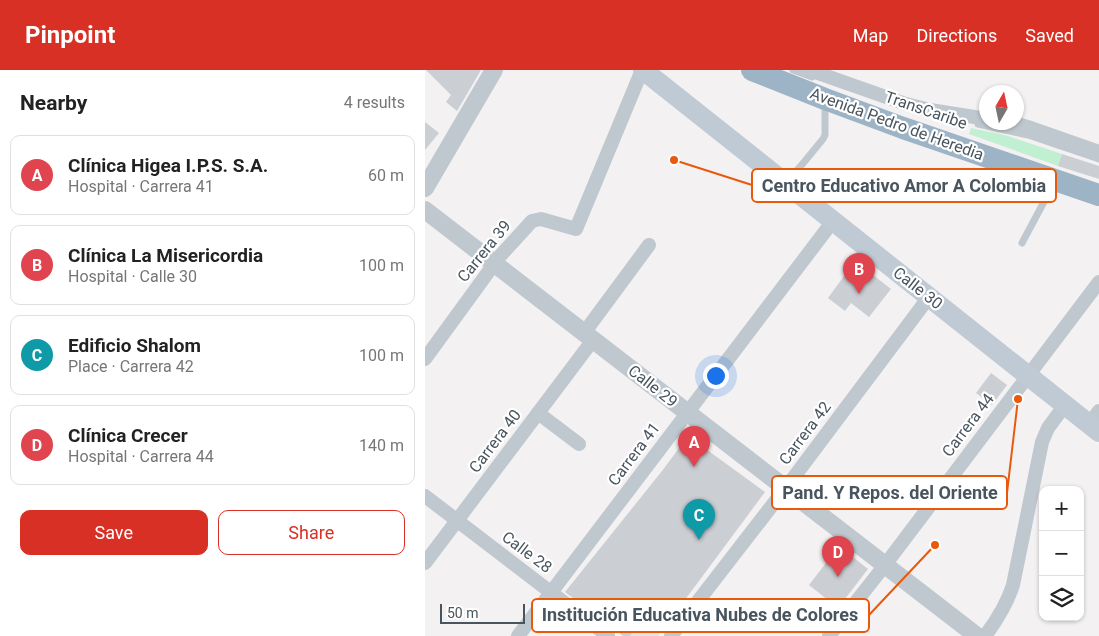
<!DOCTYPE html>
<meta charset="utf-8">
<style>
:root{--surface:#fff;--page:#f2f2f2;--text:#222;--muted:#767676;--line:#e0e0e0;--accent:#d93025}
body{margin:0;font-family:Roboto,sans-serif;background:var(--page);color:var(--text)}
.controls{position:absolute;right:15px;bottom:15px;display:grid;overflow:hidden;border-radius:10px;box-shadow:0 1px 4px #0004}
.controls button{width:45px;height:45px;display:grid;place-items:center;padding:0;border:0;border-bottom:1px solid var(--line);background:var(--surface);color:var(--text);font:25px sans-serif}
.compass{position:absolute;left:554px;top:15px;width:45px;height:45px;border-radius:50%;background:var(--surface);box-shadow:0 1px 4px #0004;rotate:9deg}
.scale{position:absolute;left:15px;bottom:12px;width:85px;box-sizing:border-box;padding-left:5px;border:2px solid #49555e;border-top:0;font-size:14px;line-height:18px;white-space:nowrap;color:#49555e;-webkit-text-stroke:4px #fff;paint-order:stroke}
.you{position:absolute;left:290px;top:305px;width:18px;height:18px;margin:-12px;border:4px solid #fff;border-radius:50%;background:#1a73e8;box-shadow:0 0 0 8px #1a73e833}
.badge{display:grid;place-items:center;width:32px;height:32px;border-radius:50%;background:var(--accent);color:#fff;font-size:16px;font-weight:700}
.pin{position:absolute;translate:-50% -41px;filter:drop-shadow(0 1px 2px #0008)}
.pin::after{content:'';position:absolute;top:26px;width:18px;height:15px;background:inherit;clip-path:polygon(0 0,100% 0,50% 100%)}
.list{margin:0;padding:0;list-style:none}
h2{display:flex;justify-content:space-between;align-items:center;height:65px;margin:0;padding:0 20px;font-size:21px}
h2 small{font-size:16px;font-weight:400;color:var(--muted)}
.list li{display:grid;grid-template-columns:32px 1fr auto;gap:15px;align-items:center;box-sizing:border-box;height:80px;margin:0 10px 10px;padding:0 10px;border:1px solid var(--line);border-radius:10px}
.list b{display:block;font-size:19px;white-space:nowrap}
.list p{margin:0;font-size:16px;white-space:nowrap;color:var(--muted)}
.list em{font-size:16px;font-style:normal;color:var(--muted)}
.actions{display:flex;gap:10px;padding:15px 20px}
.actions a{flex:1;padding:11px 0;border:1px solid var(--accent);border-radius:10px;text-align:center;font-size:18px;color:var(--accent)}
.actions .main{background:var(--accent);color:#fff}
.icon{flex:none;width:28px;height:28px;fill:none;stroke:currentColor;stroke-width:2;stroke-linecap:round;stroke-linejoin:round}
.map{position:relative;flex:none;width:674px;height:566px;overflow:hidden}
header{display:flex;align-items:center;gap:30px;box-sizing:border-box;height:70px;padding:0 25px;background:var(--accent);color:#fff}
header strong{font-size:24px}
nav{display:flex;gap:28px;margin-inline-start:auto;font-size:18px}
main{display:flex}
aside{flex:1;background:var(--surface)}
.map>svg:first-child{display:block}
</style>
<header>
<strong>Pinpoint</strong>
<nav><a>Map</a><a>Directions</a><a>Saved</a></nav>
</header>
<main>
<aside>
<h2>Nearby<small>4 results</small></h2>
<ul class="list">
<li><span class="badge" style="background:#e0444e">A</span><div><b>Clínica Higea I.P.S. S.A.</b><p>Hospital · Carrera 41</p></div><em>60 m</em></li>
<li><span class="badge" style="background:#e0444e">B</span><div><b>Clínica La Misericordia</b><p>Hospital · Calle 30</p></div><em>100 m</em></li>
<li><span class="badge" style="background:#0f9aa8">C</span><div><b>Edificio Shalom</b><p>Place · Carrera 42</p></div><em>100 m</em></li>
<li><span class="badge" style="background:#e0444e">D</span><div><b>Clínica Crecer</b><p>Hospital · Carrera 44</p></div><em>140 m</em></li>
</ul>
<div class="actions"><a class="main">Save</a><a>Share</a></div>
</aside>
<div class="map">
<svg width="674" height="566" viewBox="0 0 674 566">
<rect width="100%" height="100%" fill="#f3f1f1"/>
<path fill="#e4e2e3" d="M 224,541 L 242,554 L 233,566 L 205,566 Z"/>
<path fill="#c1efd1" d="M 546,58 L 583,66 L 637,84 L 633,96 L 544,64 Z"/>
<g fill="#cbced3">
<path d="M 1,0 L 56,0 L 32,41 L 21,32 L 26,25 Z"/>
<path d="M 0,52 L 14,63 L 0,80 Z"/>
<path d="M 637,84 L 674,96 L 674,109 L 633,96 Z"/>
<path d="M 430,191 L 466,219 L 444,247 L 426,233 L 420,241 L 403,228 Z"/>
<path d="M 566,303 L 582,315 L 567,335 L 551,323 Z"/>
<path d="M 263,366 L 340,422 L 242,554 L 224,541 L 205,566 L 198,566 L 140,522 L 237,401 Z"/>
<path d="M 414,476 L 443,499 L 413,538 L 384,515 Z"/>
</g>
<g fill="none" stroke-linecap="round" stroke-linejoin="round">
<g stroke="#bfc8cf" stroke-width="7">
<path d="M 368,0 L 387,7"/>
<path d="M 553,54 L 603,65 L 674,89"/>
<path d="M 362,111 L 375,97 L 398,69 L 400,65 L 400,33"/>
<path d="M 597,173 L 629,113"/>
</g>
<g stroke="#bfc8cf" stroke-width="14">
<path d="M 384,0 L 481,34 L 505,40 L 562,49"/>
<path d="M 586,52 L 606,58 L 674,82"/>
<path d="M 159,263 L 224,175"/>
<path d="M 0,289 L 75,186 L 107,151 L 116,149 L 151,159 L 217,0"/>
<path d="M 113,343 L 154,374"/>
<path d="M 664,354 L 674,341"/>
<path d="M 0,426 L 183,566"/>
<path d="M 0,493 L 168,270"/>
<path d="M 93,566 L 408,151"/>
<path d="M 246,566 L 366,411 L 504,227"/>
<path d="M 404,566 L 460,495 L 674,212"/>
<path d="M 560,566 C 572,550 582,534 588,515 L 617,372 L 623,358 L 640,335"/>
</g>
<g stroke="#bfc8cf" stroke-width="18">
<path d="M 0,118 L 69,0"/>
<path d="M 0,140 L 552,566"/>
</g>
<path stroke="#bfcad4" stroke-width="20" d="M 218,0 L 674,362"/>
<path stroke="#9db3c6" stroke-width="22" d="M 327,0 L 400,29 L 478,58 L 674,125"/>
</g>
<g text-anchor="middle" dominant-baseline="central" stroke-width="4.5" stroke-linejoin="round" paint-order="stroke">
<g font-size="16" fill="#49555e" stroke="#fff">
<text transform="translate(501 40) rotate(19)">TransCaribe</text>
<text transform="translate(472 54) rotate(20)">Avenida Pedro de Heredia</text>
<text transform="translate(59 181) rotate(-51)">Carrera 39</text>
<text transform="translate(493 218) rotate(38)">Calle 30</text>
<text transform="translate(228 316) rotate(38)">Calle 29</text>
<text transform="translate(543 355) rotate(-53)">Carrera 44</text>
<text transform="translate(380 363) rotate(-53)">Carrera 42</text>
<text transform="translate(70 371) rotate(-53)">Carrera 40</text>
<text transform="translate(209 384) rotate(-53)">Carrera 41</text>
<text transform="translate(102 482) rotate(37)">Calle 28</text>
</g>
</g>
<path fill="none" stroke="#e8590c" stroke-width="2" d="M249 90L327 115M593 329L582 423M510 475L444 545"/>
<g fill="#e8590c" stroke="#fff" stroke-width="2">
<circle cx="249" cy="90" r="5"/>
<circle cx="593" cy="329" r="5"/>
<circle cx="510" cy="475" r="5"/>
</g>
<g fill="#fff" stroke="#e8590c" stroke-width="2">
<rect x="327" y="99" width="304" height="33" rx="5"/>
<rect x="347" y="406" width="235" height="33" rx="5"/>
<rect x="107" y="529" width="337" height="33" rx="5"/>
</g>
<g font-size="18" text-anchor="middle" font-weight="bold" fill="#49555e">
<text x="479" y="122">Centro Educativo Amor A Colombia</text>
<text x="465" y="429">Pand. Y Repos. del Oriente</text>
<text x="275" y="551">Institución Educativa Nubes de Colores</text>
</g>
</svg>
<div class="controls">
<button>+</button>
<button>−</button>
<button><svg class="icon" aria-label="layers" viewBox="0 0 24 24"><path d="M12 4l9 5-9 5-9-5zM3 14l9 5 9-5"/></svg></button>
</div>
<svg class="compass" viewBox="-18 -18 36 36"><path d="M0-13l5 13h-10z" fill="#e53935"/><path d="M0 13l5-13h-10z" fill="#767676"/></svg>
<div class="scale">50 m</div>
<div class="you"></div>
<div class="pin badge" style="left:269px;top:397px;background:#e0444e">A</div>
<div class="pin badge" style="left:434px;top:224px;background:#e0444e">B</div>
<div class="pin badge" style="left:274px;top:470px;background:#0f9aa8">C</div>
<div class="pin badge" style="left:413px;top:507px;background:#e0444e">D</div>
</div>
</main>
